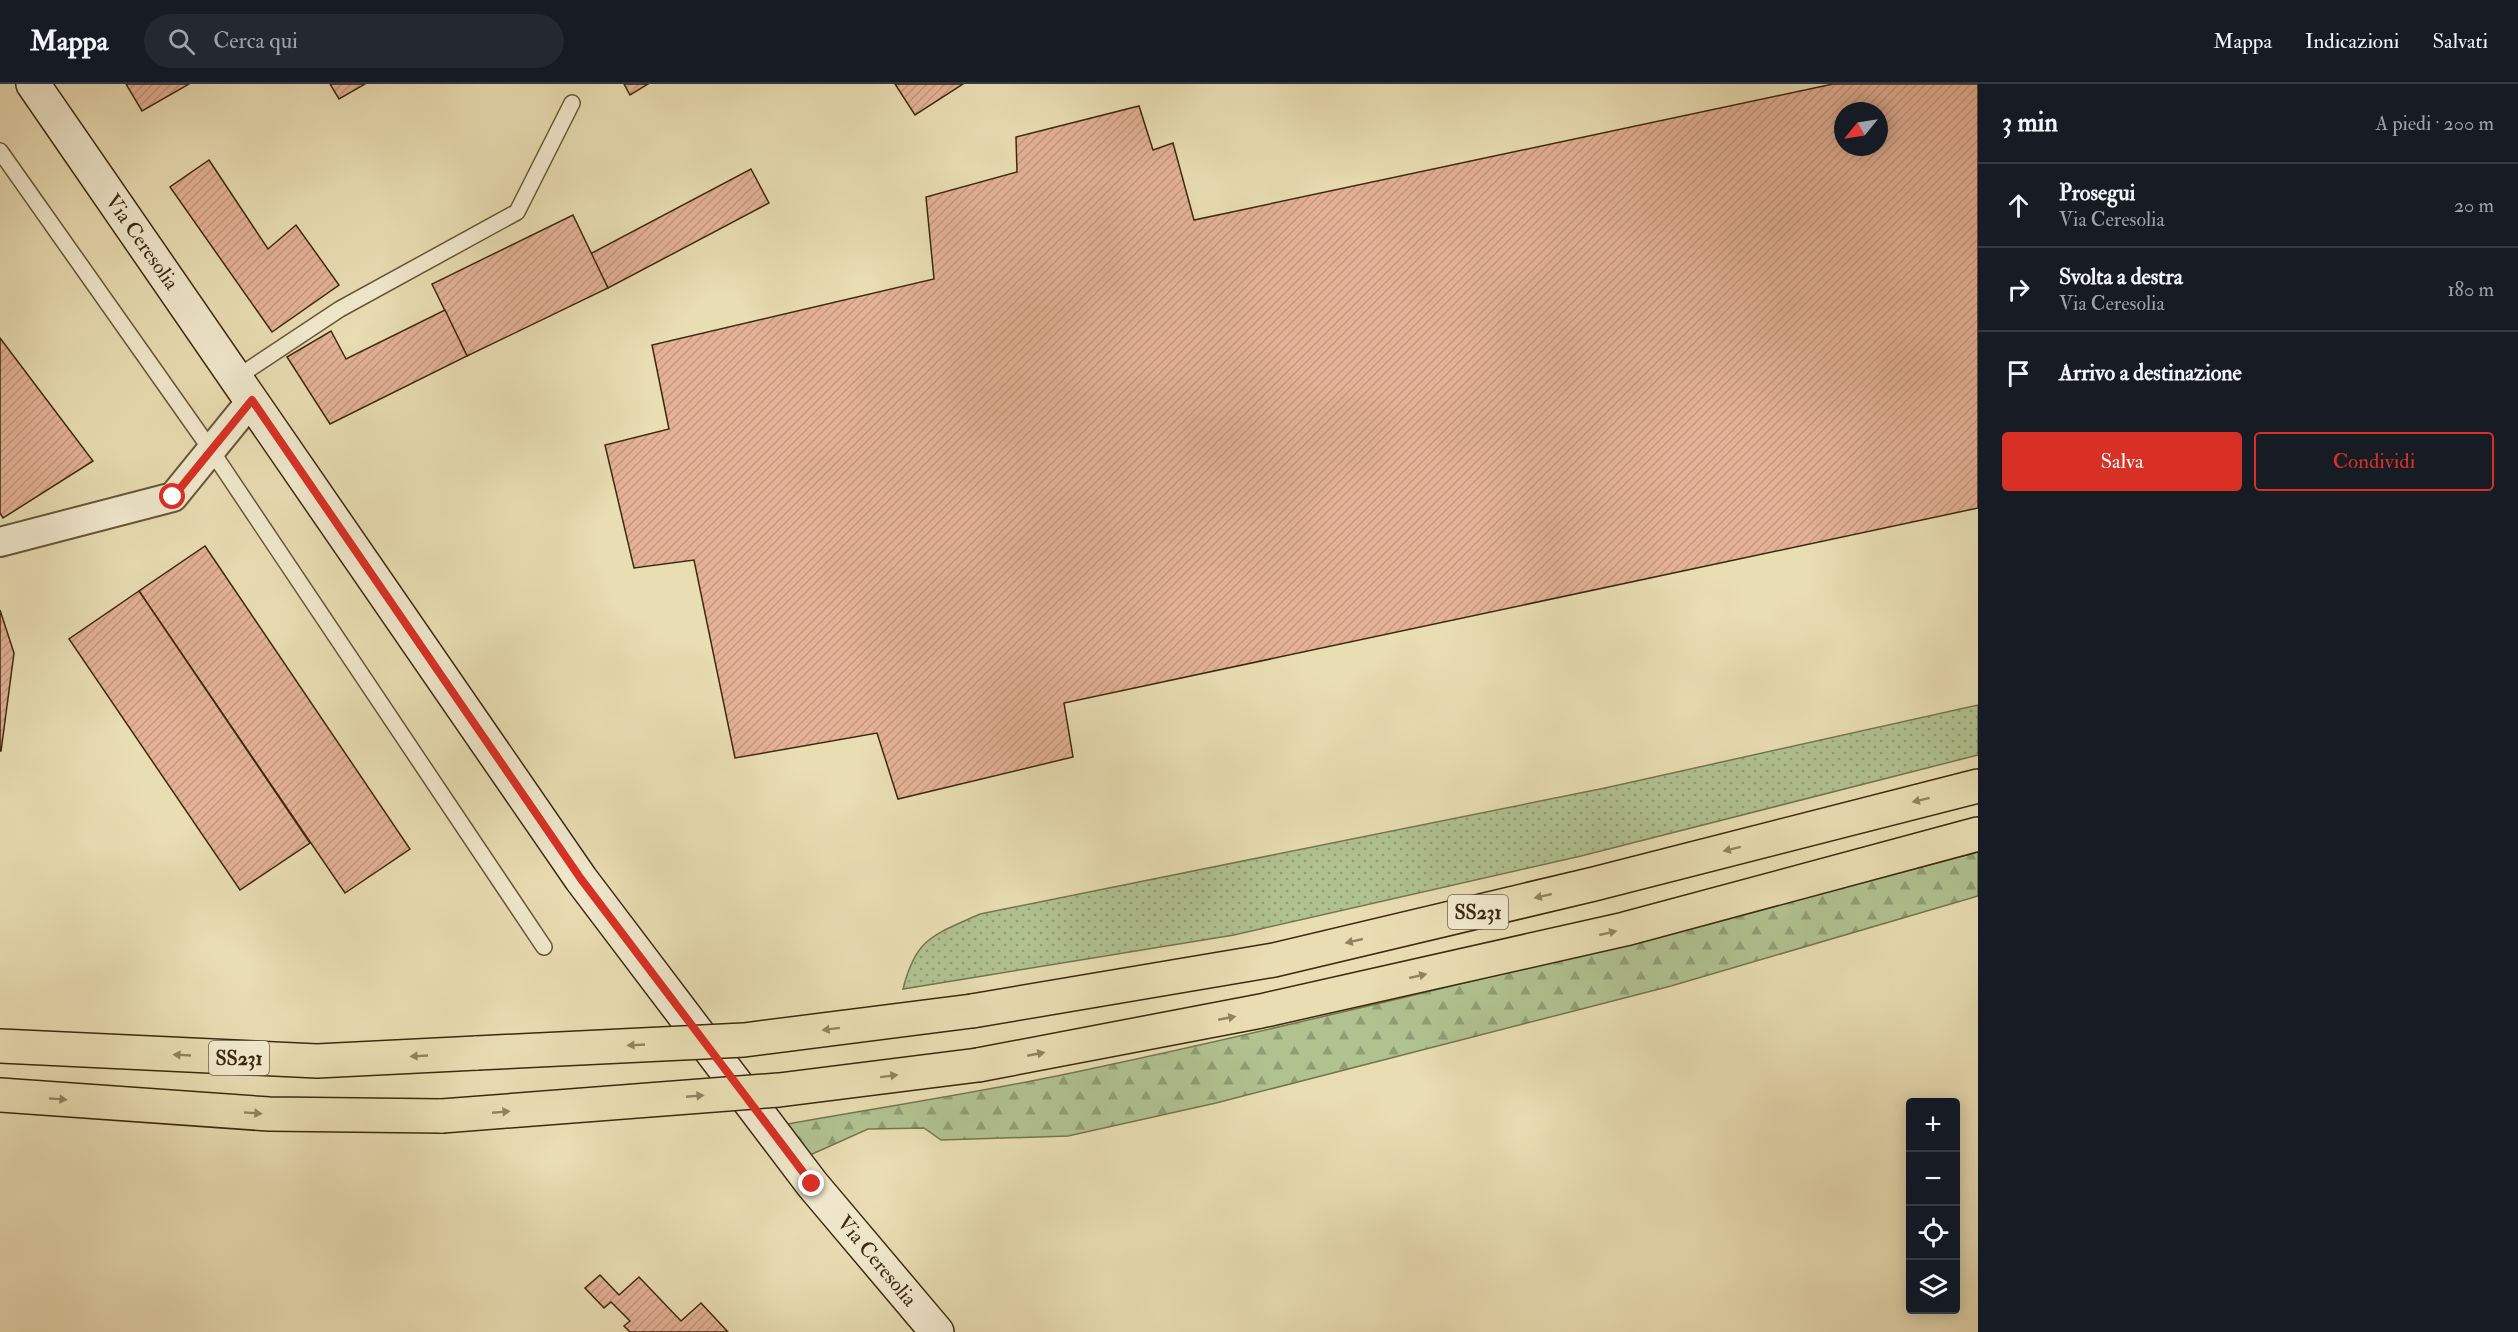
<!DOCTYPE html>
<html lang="it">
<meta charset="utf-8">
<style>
:root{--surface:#171b24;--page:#242831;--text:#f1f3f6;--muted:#9ea1a6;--line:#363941;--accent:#d93025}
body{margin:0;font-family:"IM FELL Double Pica",serif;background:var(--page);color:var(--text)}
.controls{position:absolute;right:18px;bottom:18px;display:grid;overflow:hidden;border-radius:6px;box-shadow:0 3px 15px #0003}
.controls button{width:54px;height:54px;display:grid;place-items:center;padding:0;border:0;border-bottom:2px solid var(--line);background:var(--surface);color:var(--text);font:30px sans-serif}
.compass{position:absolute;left:1834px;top:18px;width:54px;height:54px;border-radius:50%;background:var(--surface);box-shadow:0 3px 15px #0003;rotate:240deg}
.stop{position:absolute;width:18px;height:18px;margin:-14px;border:4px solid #d93025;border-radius:50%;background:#fff}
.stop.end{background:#d93025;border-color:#fff;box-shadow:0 2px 6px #0008}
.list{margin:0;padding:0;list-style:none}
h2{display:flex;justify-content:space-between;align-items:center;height:78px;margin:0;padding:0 24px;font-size:26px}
h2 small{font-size:20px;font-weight:400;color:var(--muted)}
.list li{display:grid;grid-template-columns:39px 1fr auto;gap:18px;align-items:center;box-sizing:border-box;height:84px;padding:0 24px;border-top:2px solid var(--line)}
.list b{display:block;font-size:22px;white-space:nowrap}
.list p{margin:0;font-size:20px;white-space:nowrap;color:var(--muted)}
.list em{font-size:20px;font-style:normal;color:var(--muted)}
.actions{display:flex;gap:12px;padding:18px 24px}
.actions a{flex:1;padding:14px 0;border:2px solid var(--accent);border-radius:6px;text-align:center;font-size:21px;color:var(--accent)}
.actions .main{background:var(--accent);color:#fff}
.icon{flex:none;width:33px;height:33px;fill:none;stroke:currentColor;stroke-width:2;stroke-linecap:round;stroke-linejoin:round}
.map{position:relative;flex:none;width:1978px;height:1248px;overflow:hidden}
header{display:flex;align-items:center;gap:36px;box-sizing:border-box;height:84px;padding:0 30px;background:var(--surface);border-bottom:2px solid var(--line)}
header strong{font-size:28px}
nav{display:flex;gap:33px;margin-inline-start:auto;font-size:21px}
.search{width:420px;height:54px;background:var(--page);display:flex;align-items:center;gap:15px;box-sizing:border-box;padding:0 21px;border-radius:33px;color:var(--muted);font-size:22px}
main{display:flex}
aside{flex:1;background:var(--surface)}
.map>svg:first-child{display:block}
</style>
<header>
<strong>Mappa</strong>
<div class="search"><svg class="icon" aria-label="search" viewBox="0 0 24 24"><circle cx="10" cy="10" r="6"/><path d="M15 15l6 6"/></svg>Cerca qui</div>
<nav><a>Mappa</a><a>Indicazioni</a><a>Salvati</a></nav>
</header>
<main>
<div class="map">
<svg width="1978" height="1248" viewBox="0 0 1978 1248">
<defs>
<pattern id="grass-dots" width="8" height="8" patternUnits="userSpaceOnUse" patternTransform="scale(1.5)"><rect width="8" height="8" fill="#b1c291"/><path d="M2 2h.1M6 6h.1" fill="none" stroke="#919e75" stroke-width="1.8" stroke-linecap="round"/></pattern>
<pattern id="forest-firs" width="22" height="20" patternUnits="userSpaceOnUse" patternTransform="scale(1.5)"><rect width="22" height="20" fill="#b1c291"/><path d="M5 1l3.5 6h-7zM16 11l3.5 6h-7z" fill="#919e75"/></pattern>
<pattern id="building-hatch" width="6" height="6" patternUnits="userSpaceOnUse" patternTransform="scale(1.5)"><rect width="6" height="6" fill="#e4b196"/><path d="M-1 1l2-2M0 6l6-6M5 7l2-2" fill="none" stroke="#c49880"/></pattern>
</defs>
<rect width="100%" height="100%" fill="#e9ddb3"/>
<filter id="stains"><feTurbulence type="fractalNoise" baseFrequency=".00333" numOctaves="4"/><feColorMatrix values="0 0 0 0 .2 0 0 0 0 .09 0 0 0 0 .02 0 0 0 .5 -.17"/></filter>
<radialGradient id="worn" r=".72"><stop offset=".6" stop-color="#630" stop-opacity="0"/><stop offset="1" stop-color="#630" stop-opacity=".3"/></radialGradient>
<path fill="url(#grass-dots)" stroke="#767650" stroke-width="1.5" d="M 1978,621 L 1978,671 L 1581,772 L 1234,851 L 903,905 C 916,853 934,851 980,830 L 1605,704 Z"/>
<path fill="url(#forest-firs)" stroke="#767650" stroke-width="1.5" d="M 1978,768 L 1978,812 L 1671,902 L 1216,1019 L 1068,1052 L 941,1056 L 924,1044 L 868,1045 L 810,1071 L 788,1040 C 889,1022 990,1007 1090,985 C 1388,921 1683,845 1978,768 Z"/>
<g fill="url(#building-hatch)" stroke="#3c290e" stroke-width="1.5" fill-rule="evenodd">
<path d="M 126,0 L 189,0 L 142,27 Z"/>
<path d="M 330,0 L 365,0 L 339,15 Z"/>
<path d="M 624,0 L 648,0 L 630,11 Z"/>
<path d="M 895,0 L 963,0 L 915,31 Z"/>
<path d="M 1833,0 L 1978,0 L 1978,424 L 1064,619 L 1073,673 L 898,715 L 877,649 L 735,674 L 694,476 L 634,484 L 605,361 L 669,345 L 652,261 L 934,195 L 926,113 L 1017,88 L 1016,53 L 1139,22 L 1153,66 L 1173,59 L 1194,136 ZM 1843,27 L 1879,27 L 1879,63 L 1843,63 Z"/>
<path d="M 209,76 L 268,165 L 296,141 L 339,201 L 272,248 L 170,103 Z"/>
<path d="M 751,85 L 769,119 L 608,204 L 590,170 Z"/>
<path d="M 573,131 L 608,204 L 467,272 L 432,200 Z"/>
<path d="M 445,226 L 467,272 L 330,340 L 287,273 L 331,247 L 346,275 Z"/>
<path d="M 0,254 L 93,377 L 3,434 L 0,429 Z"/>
<path d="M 205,462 L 410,765 L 345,809 L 139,507 Z"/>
<path d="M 139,507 L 310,759 L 240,806 L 69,555 Z"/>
<path d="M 0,526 L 14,569 L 1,667 L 0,667 Z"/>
<path d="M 600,1191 L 619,1211 L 639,1193 L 681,1237 L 701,1219 L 728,1248 L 630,1248 L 624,1242 L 630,1237 L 611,1218 L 604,1224 L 585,1204 Z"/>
</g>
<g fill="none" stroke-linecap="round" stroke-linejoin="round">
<defs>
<g id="lane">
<path d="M 0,67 L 211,366 L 544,863"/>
<path d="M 236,294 L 340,225 L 517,128 L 572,19"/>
</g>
<path id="street" d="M 0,458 L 173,413 L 251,317"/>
<path id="secondary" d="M 33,0 L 581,795 L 812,1100 L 937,1248"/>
<g id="highway">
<path d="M 972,927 L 1274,876 L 1594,800 L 1978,702"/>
<path d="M 0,962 L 317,977 L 477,969"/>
<path d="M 978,981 L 1261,927 L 1625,845 L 1978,750"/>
<path d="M 0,1011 L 269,1030 L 442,1032"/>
</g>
</defs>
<use href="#lane" stroke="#675637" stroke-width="18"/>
<use href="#street" stroke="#675637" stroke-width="32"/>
<use href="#secondary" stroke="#3c290e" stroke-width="36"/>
<use href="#highway" stroke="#3c290e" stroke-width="36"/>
<use href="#lane" stroke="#f1e9ce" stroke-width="15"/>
<use href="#street" stroke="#f1e9ce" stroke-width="28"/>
<use href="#secondary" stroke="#f1e9ce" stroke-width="33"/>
<use href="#highway" stroke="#e9ddb3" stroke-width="33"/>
<defs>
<g id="highway-bridge">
<path d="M 477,969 L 744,956 L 972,927"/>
<path d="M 442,1032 L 779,1006 L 978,981"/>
</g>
</defs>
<use href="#highway-bridge" stroke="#3c290e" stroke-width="36" stroke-linecap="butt"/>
<use href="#highway-bridge" stroke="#e9ddb3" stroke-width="33"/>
</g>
<defs><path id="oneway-solid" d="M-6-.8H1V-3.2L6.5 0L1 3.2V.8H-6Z" transform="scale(1.5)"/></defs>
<g fill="#928360">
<use href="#oneway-solid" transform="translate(1921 716) rotate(166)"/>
<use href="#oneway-solid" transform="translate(1732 765) rotate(166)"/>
<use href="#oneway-solid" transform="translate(1543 812) rotate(167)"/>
<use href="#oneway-solid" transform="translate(1608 849) rotate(-13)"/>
<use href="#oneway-solid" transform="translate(1354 857) rotate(167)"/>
<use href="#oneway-solid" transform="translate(1418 892) rotate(-13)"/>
<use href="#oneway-solid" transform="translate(1227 934) rotate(-11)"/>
<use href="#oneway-solid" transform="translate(831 945) rotate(173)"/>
<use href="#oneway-solid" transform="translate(636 961) rotate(177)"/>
<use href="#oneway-solid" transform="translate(1036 970) rotate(-11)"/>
<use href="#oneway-solid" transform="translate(182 971) rotate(-177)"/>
<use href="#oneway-solid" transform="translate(419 972) rotate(177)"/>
<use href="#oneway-solid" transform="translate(889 992) rotate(-7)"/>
<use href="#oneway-solid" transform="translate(695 1012) rotate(-5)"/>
<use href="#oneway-solid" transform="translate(58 1015) rotate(4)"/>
<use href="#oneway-solid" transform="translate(501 1028) rotate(-5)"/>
<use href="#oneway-solid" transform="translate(253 1029) rotate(4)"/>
</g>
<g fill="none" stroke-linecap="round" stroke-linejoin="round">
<path stroke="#d93025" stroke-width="8" d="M 173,413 L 252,316 L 581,795 L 812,1100"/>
</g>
<g text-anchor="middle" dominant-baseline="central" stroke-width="5" stroke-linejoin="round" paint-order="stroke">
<g fill="#f1e9ce" stroke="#726348" stroke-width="1.5">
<rect x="1448" y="811" width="60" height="34" rx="4.5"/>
<rect x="209" y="957" width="60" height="34" rx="4.5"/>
</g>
<g font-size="20" font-weight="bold" fill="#3c290e">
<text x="1478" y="828">SS231</text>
<text x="239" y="974">SS231</text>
</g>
<g font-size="21" fill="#3c290e" stroke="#f1e9ce">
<text transform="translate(142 158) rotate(55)">Via Ceresolia</text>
<text transform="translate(877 1177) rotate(50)">Via Ceresolia</text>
</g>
</g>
<rect width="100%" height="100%" filter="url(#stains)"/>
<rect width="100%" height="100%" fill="url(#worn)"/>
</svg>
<div class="controls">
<button>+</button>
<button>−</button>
<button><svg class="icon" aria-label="locate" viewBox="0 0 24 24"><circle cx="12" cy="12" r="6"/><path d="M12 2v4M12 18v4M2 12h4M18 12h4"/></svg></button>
<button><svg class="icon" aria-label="layers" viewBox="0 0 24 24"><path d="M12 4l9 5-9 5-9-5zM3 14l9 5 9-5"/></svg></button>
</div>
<svg class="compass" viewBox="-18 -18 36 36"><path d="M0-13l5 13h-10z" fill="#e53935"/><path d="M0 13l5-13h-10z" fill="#9ea1a6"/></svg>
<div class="stop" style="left:173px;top:413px"></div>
<div class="stop end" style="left:812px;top:1100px"></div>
</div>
<aside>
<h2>3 min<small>A piedi · 200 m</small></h2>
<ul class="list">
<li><svg class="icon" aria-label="ahead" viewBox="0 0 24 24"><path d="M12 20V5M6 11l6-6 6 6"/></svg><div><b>Prosegui</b><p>Via Ceresolia</p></div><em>20 m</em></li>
<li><svg class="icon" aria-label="right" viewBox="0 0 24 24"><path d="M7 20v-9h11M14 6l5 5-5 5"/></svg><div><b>Svolta a destra</b><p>Via Ceresolia</p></div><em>180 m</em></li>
<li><svg class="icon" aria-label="arrive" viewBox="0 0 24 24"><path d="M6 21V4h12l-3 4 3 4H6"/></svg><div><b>Arrivo a destinazione</b></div></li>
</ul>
<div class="actions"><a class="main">Salva</a><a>Condividi</a></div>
</aside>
</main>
